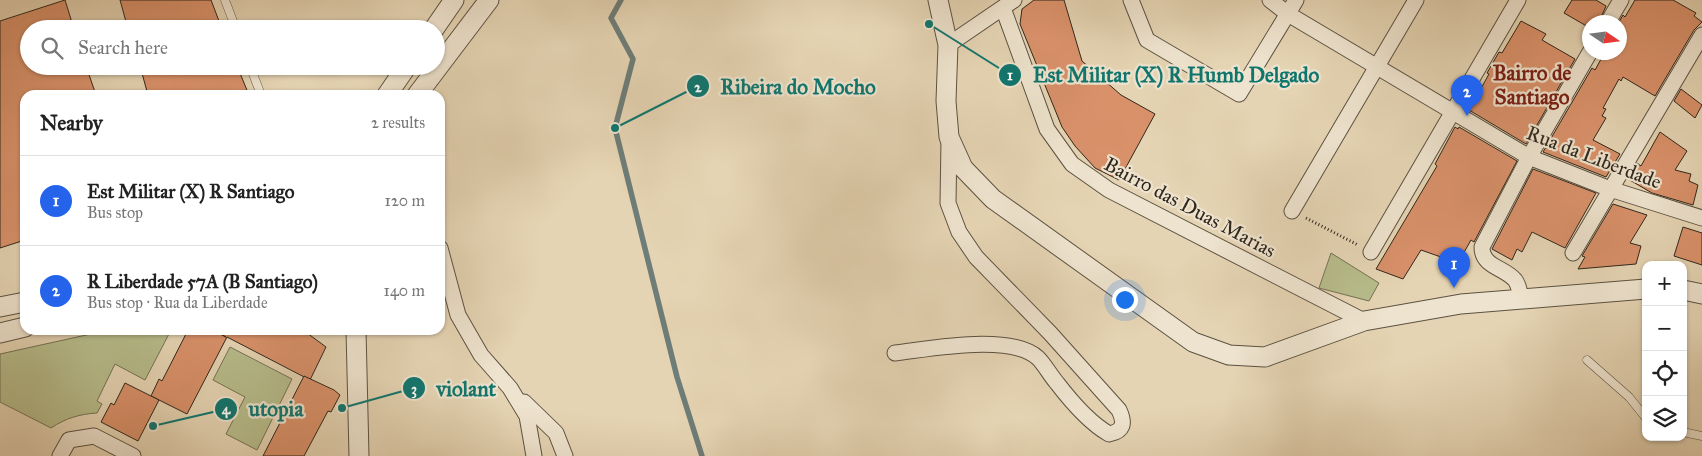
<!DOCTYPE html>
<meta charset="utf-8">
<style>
:root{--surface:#fff;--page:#f6f6f6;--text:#222;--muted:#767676;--line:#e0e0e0;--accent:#2563eb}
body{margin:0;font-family:"IM FELL Great Primer",serif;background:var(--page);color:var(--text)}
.controls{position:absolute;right:15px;bottom:15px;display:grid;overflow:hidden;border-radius:10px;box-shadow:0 1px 4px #0004}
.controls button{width:45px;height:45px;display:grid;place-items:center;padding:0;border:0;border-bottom:1px solid var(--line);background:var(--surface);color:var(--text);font:25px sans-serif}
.compass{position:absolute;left:1582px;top:15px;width:45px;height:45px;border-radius:50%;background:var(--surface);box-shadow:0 1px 4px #0004;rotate:103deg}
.you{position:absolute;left:1124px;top:299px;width:18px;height:18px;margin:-12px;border:4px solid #fff;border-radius:50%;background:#1a73e8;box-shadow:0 0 0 8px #1a73e833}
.badge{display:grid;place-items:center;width:32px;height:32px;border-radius:50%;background:var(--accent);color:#fff;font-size:16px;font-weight:700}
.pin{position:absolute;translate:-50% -41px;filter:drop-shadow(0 1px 2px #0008)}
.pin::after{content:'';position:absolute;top:26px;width:18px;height:15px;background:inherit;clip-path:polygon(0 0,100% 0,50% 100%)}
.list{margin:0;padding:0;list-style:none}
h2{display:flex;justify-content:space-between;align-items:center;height:65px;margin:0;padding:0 20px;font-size:21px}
h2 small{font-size:16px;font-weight:400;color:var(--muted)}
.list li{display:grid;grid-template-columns:32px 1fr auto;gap:15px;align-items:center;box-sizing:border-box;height:90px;padding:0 20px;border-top:1px solid var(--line)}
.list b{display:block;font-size:19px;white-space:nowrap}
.list p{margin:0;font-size:16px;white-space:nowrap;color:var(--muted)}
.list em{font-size:16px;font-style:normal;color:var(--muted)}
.icon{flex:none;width:28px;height:28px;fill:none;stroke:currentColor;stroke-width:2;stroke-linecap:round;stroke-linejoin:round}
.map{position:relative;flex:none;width:1702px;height:456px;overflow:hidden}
.search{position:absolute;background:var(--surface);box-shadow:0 1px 4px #0004;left:20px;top:20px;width:425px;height:55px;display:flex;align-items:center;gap:12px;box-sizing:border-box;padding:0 18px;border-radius:28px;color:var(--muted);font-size:19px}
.panel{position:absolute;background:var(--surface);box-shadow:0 1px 4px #0004;left:20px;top:90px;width:425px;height:245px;border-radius:15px}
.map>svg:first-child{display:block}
</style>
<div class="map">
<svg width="1702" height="456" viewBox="0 0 1702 456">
<rect width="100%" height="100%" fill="#e5d4b3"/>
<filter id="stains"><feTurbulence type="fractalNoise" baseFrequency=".004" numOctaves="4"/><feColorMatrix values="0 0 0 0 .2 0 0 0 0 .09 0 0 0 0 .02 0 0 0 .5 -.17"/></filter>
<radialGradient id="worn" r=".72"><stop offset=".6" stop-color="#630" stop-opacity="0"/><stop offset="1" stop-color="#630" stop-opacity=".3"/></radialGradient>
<g fill="#b7bc8b" stroke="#737254">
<path d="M 1331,253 L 1379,283 L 1369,301 L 1319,288 Z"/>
<path d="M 109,330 L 171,330 L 145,380 L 115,364 L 97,401 L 102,404 L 97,413 C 80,414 66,418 51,428 L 0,402 L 0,354 Z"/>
<path d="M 230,347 L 292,379 L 257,450 L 226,434 L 245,397 L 213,380 Z"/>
</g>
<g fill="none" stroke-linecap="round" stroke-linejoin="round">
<path stroke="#6e7d78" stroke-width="5.5" d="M 621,0 L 611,18 L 633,59 L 615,128 L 677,377 L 702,456"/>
</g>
<g fill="#d9916a" stroke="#2f271d">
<path d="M 65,0 L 74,29 L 29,29 L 29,66 L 86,66 L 96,95 L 25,95 L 25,240 L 0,248 L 0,21 Z"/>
<path d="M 120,0 L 211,0 L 222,29 L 128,29 Z"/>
<path d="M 1034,0 L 1064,0 L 1082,61 L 1121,95 L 1155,114 L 1119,180 L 1095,168 L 1075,146 L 1062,127 L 1020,24 L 1022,9 Z"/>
<path d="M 1572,0 L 1596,0 L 1606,6 L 1599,22 L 1590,22 L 1590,28 L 1564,13 Z"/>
<path d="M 1635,0 L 1673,0 L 1696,13 L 1694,16 L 1702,22 L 1694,30 L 1655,96 L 1623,77 L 1621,81 L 1619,79 L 1603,108 L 1606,109 L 1602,116 L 1606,118 L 1593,140 L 1620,154 L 1606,177 L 1543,152 L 1592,68 L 1595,70 L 1605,52 L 1620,52 L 1619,22 L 1623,15 L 1625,17 Z"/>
<path d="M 1521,21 L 1546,34 L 1542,40 L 1575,59 L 1526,144 L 1469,110 L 1489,74 L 1487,73 L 1499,52 L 1502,53 Z"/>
<path d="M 140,66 L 237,66 L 249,95 L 148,95 Z"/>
<path d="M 1681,89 L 1702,105 L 1695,118 L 1674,101 Z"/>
<path d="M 1455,127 L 1458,129 L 1459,127 L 1517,161 L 1474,242 L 1471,240 L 1458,263 L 1421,250 L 1403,279 L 1376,269 L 1437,166 L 1435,164 Z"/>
<path d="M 1660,132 L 1687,151 L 1675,170 L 1691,174 L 1689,181 L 1698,185 L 1693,205 L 1652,193 L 1628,179 L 1637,163 L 1641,166 Z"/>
<path d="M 1533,169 L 1596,193 L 1565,248 L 1532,232 L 1522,252 L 1517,249 L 1512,260 L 1492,249 Z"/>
<path d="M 1613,204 L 1647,215 L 1630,243 L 1641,246 L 1636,264 L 1578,269 L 1585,257 L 1582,256 Z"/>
<path d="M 1683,227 L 1702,233 L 1702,265 L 1674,256 Z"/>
<path d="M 188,330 L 213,330 L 226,337 L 213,330 L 303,330 L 326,347 L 310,380 L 227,337 L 187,414 L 151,396 L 159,379 L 162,381 Z"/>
<path d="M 304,376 L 334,390 L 340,395 L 331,412 L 328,411 L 304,456 L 263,456 Z"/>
<path d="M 125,383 L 159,400 L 138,441 L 101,422 L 111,403 L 114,405 Z"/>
</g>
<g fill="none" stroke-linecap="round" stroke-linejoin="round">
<defs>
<g id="service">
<path d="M 225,0 L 236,29"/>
<path d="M 250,66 L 261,95"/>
<path d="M 1587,360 L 1629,397 L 1646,418"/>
<path d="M 1683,432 L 1702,436"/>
</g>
<g id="minor">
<path d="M 1131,0 L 1147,40 L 1239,94 L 1296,0"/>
<path d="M 1270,0 L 1288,14 L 1529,157 L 1610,189 L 1702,218"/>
<path d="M 1003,8 L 1047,129 L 1072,164 L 1109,190 L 1364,321"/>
<path d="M 1608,22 L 1621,0"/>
<path d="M 948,45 L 1014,0"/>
<path d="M 1292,211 L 1416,0"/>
<path d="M 440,248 L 458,315 L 481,355 L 510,388 L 527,416 L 534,456"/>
<path d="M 1371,252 L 1518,0"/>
<path d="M 1573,253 L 1702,35"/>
<path d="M 1521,299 C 1520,293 1519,285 1515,280 C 1504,267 1482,267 1482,247 L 1529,157 L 1590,52"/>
<path d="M 895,353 C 930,349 1011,333 1038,358 C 1045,365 1050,375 1057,383 C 1070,400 1090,423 1109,434 C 1124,431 1125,423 1119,410 L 1050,333 L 976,257 L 959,232 L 948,203 L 949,139"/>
<path d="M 524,402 L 556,433 L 565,456"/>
<path d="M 60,456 L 69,440 L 94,436 L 133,456"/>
</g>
<g id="tertiary">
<path d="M 938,0 L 948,45 L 946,101 L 949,137 L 963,168 L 993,199 L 1193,342 L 1229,355 L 1265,357 L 1364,321 L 1461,304 L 1646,289"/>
<path d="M 434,29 L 454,0"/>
<path d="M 387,95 L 407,66"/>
<path d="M 417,95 L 489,0"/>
<path d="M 1683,290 L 1702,294"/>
<path d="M 0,307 L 25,302"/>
<path d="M 356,330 L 359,456"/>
<path d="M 0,333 L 25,327"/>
</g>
</defs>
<use href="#service" stroke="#5c5242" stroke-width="9"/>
<use href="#minor" stroke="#5c5242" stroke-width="17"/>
<use href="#tertiary" stroke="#5c5242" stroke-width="21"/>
<path stroke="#2f271d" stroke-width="3" stroke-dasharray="1 2.5" stroke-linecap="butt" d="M 1306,218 L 1358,245"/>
<use href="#service" stroke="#eee3ce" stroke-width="8"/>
<use href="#minor" stroke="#eee3ce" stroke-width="15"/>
<use href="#tertiary" stroke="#eee3ce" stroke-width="19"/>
</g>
<g text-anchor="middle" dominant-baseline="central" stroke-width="4.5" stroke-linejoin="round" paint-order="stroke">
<g font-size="20" fill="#2f271d" stroke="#eee3ce">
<text transform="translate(1594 157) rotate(21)">Rua da Liberdade</text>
<text transform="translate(1190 207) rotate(28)">Bairro das Duas Marias</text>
</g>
<g font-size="21" font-weight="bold" fill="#7a1f14" stroke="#eee3ce">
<text x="1532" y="73">Bairro de<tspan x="1532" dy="24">Santiago</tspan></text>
</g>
</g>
<path fill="none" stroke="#0f766e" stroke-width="2" d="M929 24L1010 75M615 128L698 86M342 408L414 388M153 426L226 409"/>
<g fill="#0f766e" stroke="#eee3ce" stroke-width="2">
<circle cx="929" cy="24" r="5"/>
<circle cx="615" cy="128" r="5"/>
<circle cx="342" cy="408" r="5"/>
<circle cx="153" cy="426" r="5"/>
<circle cx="1010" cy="75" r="12"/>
<circle cx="698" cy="86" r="12"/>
<circle cx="414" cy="388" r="12"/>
<circle cx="226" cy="409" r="12"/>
</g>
<g font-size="15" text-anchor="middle" font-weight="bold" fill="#fff">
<text x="1010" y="80">1</text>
<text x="698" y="92">2</text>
<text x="414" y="394">3</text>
<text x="226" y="414">4</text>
</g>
<g font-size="21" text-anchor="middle" font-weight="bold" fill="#0f766e" stroke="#eee3ce" stroke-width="4.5" stroke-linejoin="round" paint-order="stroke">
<text x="1176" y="82">Est Militar (X) R Humb Delgado</text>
<text x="798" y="94">Ribeira do Mocho</text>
<text x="466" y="396">violant</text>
<text x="276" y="416">utopia</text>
</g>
<rect width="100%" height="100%" filter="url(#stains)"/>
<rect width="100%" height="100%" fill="url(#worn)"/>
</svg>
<div class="controls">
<button>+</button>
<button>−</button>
<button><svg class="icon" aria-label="locate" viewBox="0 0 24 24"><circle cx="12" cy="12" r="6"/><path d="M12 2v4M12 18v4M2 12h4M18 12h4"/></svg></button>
<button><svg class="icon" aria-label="layers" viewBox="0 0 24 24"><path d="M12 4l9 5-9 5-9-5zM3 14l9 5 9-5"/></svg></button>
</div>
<svg class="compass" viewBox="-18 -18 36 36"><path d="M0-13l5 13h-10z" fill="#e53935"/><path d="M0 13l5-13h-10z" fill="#767676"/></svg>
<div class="you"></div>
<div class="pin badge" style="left:1454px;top:288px">1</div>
<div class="pin badge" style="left:1467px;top:116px">2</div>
<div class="search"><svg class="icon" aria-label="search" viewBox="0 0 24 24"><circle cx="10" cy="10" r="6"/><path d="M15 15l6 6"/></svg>Search here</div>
<section class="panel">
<h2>Nearby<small>2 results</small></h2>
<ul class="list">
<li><span class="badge">1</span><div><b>Est Militar (X) R Santiago</b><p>Bus stop</p></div><em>120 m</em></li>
<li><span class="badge">2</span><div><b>R Liberdade 57A (B Santiago)</b><p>Bus stop · Rua da Liberdade</p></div><em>140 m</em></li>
</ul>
</section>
</div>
